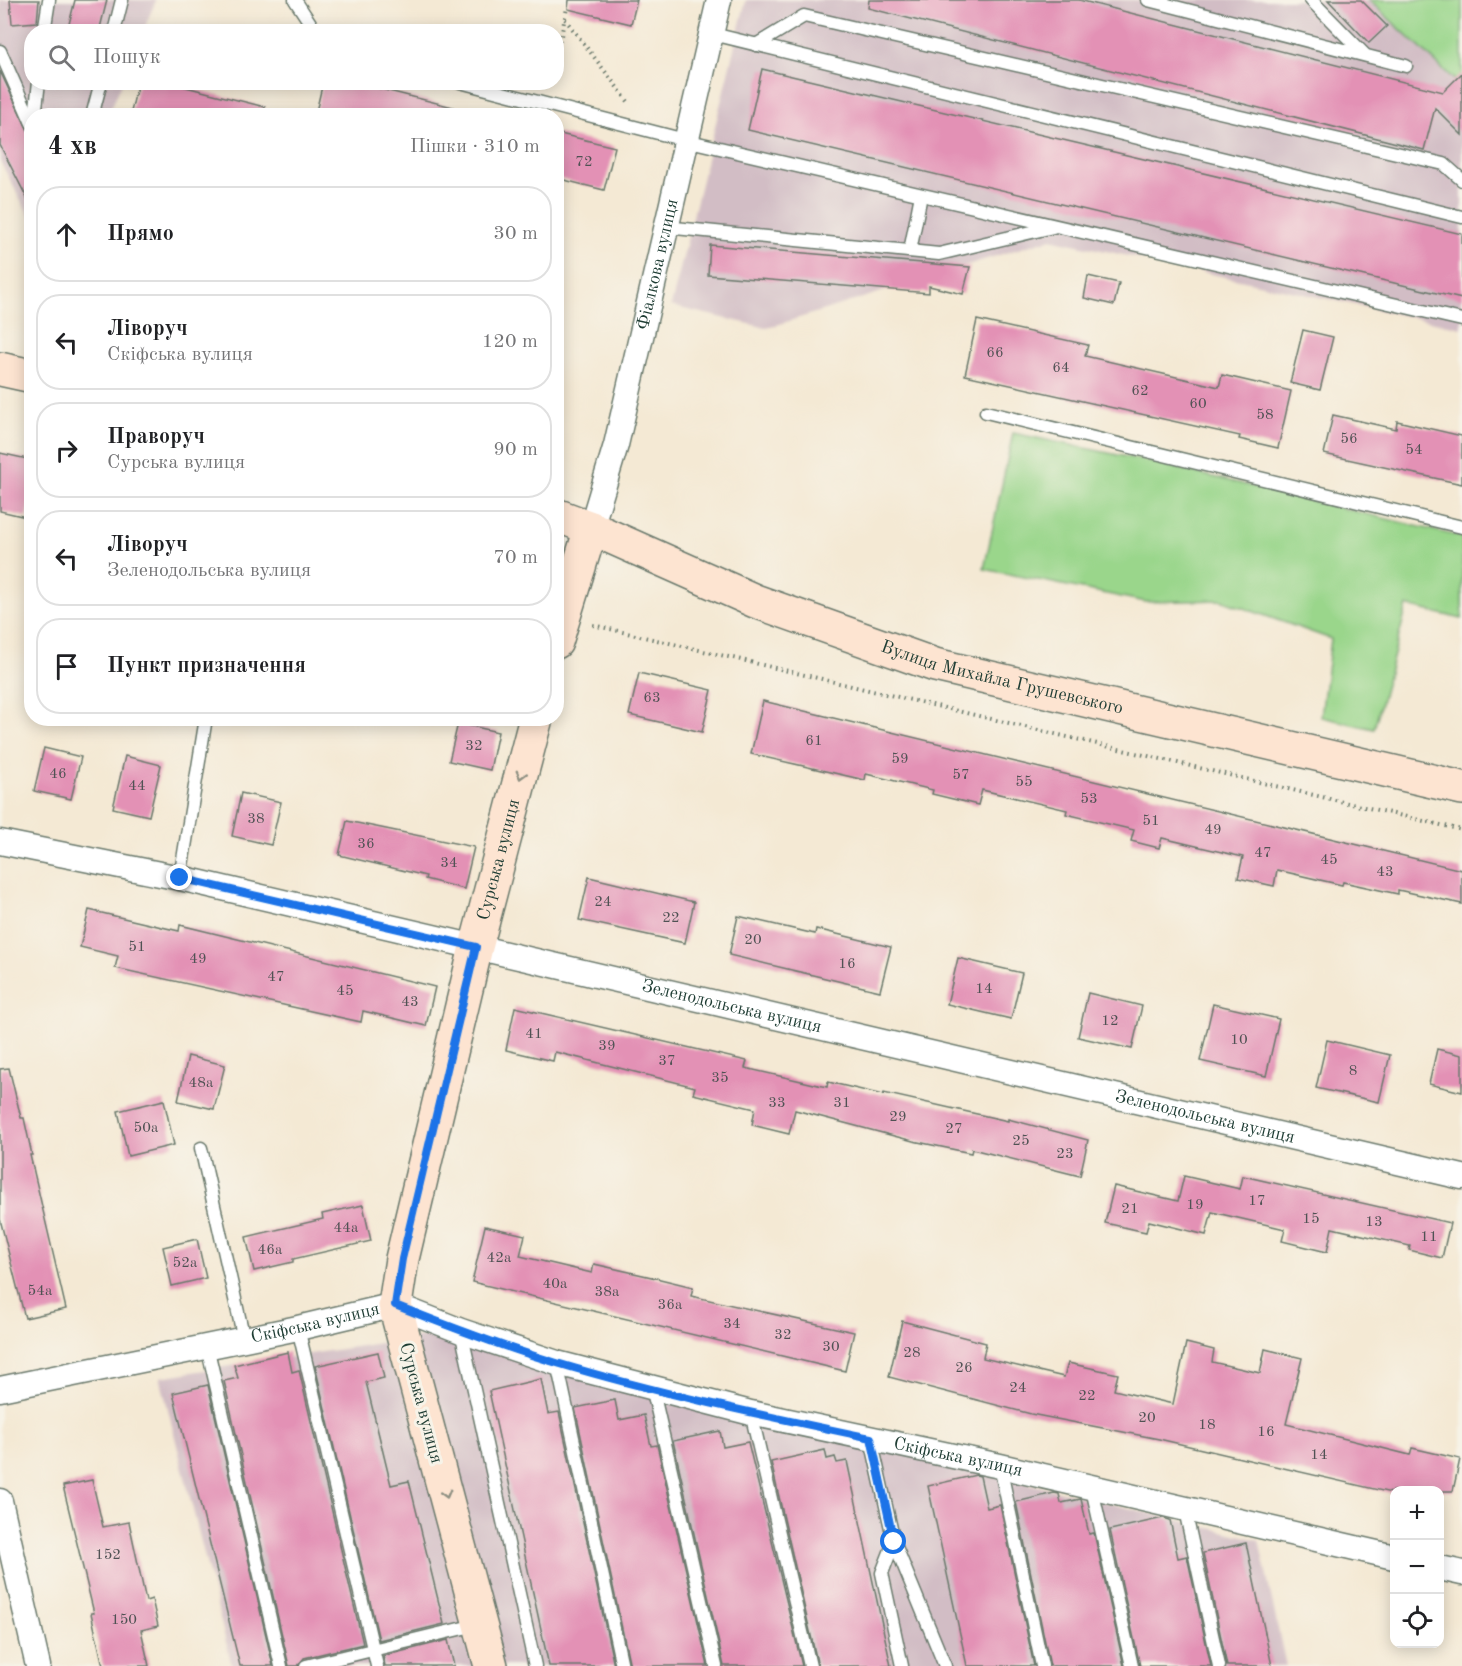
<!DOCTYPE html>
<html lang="uk">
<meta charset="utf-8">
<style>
:root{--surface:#fff;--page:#f2f2f2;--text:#202124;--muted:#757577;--line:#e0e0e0}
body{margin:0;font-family:"Old Standard TT",serif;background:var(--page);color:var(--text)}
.controls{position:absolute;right:18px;bottom:18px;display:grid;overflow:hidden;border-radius:12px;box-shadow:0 3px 15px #0003}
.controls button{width:54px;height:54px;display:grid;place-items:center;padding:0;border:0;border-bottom:2px solid var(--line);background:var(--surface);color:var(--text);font:30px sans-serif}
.stop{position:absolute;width:18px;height:18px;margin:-14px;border:4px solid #1a73e8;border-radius:50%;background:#fff}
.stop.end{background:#1a73e8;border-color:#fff;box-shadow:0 2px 6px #0008}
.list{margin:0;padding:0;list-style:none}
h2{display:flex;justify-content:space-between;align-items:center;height:78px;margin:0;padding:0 24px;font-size:26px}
h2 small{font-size:20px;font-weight:400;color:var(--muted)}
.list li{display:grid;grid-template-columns:39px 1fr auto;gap:18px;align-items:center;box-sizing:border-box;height:96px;margin:0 12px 12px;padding:0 12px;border:2px solid var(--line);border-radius:24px}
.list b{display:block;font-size:22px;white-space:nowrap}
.list p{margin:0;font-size:20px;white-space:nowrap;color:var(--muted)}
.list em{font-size:20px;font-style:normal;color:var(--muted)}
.icon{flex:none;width:33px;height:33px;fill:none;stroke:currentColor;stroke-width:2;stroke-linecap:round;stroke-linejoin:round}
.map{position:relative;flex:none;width:1462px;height:1666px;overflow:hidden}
.search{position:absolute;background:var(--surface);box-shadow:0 3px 15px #0003;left:24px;top:24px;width:540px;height:66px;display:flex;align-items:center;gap:15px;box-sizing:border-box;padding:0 21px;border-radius:24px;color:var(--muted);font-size:22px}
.panel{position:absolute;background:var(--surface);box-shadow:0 3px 15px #0003;left:24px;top:108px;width:540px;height:618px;border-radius:24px}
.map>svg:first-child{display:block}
</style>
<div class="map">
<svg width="1462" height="1666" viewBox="0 0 1462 1666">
<rect width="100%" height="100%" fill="#f7f3e8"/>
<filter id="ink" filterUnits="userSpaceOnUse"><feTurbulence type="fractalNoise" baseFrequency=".0167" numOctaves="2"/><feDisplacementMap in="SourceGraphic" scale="12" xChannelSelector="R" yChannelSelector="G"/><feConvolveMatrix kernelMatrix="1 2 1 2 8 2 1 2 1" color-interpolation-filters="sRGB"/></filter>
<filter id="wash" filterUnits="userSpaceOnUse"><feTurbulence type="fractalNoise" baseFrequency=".008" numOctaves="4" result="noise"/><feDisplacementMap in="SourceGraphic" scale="24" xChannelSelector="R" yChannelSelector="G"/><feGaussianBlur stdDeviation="1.35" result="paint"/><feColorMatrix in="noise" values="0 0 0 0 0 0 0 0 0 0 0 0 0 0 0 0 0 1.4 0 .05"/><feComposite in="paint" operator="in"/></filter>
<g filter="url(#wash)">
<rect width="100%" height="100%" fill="#f4e9d4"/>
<g fill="#d2bdc5">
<path d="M 0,0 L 156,0 L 143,31 L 32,32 L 32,82 L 122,83 L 108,115 L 32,116 L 31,219 L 0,161 Z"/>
<path d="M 746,0 L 1369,0 L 1462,87 L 1462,328 L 1050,239 L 767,328 L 671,306 Z"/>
<path d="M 426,1336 L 1259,1540 L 1286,1666 L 232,1666 L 160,1377 Z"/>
</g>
<g fill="#9ad68b" stroke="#5c8a60" stroke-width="1.5">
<path d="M 1369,0 L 1462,0 L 1462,87 Z"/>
<path d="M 1013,433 L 1147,461 L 1462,537 L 1462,619 L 1407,606 L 1374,729 L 1321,717 L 1331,639 L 1221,600 L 1146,602 L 984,569 Z"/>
</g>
<g id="blocks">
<g fill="#e391b5">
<path d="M 10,0 L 39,0 L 37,22 L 12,24 Z"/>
<path d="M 75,0 L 107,0 L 99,32 L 67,32 Z"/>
<path d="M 569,0 L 637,0 L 631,24 L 568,9 Z"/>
<path d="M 869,0 L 1079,0 L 1443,92 L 1462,73 L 1462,135 L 1435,108 L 1424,150 L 868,8 Z"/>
<path d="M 1328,0 L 1361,0 L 1387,26 L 1369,43 Z"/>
<path d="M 762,69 L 1462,234 L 1462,299 L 748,130 Z"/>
<path d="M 0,71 L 32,139 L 32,208 L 0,145 Z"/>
<path d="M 138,82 L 166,82 L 265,107 L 264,116 L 130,116 Z"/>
<path d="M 323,82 L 353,82 L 453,107 L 452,116 L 315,116 Z"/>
<path d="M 556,133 L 615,147 L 604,190 L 556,178 Z"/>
<path d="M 710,245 L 874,259 L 970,267 L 963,294 L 929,286 L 929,293 L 708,275 Z"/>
<path d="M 1088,276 L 1119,283 L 1114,305 L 1084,298 Z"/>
<path d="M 977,320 L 1088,345 L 1085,356 L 1185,379 L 1219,387 L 1222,375 L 1291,391 L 1278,448 L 1239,439 L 1240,436 L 965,375 Z"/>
<path d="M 1303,330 L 1333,337 L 1320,390 L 1290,383 Z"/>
<path d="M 1333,415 L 1396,429 L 1397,421 L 1462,436 L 1462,484 L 1324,454 Z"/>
<path d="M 0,453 L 32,460 L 32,494 L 26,517 L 0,511 Z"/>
<path d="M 639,673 L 712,690 L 702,732 L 629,715 Z"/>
<path d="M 763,701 L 1462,870 L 1462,904 L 1398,890 L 1398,894 L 1343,882 L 1342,885 L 1277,870 L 1274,886 L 1238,878 L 1243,857 L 1162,838 L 1159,848 L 1131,841 L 1134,830 L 1066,814 L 1067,810 L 982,790 L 978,805 L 932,794 L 933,790 L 866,774 L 865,780 L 751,754 Z"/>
<path d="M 458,723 L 498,732 L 490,770 L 449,761 Z"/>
<path d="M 44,748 L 81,757 L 71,799 L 34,791 Z"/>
<path d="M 125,756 L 161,765 L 149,816 L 113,808 Z"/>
<path d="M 241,793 L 281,802 L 271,845 L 232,836 Z"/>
<path d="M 347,821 L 474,847 L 464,889 L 425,879 L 426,876 L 339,855 Z"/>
<path d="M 589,877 L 694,902 L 685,943 L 579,920 Z"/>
<path d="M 89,910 L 179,931 L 180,925 L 435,987 L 426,1026 L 363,1011 L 361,1022 L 115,968 L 118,956 L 80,947 Z"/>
<path d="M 738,916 L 815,934 L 816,929 L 891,947 L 880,991 L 729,955 Z"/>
<path d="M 958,958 L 1022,973 L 1011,1019 L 947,1004 Z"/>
<path d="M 1088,993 L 1142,1006 L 1132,1049 L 1078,1037 Z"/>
<path d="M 1213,1004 L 1279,1019 L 1266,1076 L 1200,1061 Z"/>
<path d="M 515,1007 L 747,1061 L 745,1068 L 827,1087 L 828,1082 L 883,1095 L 884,1093 L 1008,1121 L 1008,1119 L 1088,1140 L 1080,1176 L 972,1149 L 971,1153 L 913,1141 L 795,1110 L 789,1134 L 752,1125 L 755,1109 L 693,1094 L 695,1087 L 555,1052 L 553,1061 L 506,1050 Z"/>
<path d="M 1327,1040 L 1390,1055 L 1379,1102 L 1316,1088 Z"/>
<path d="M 1437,1049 L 1462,1055 L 1462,1092 L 1429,1084 Z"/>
<path d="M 188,1056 L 225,1065 L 214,1109 L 178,1101 Z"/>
<path d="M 9,1068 L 21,1118 L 24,1118 L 32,1155 L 30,1155 L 66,1309 L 25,1318 L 0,1219 L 0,1069 Z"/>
<path d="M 164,1100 L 174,1145 L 128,1156 L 118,1111 Z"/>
<path d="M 1184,1176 L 1240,1189 L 1243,1176 L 1450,1223 L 1442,1258 L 1409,1250 L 1410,1246 L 1332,1228 L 1327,1252 L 1282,1241 L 1285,1229 L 1212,1212 L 1206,1235 L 1149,1221 L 1146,1232 L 1105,1223 L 1114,1186 L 1178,1201 Z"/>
<path d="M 363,1205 L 371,1241 L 293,1259 L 293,1262 L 254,1271 L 246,1237 L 323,1219 L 322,1214 Z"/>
<path d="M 485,1226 L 525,1235 L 520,1256 L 592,1273 L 594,1264 L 656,1278 L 693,1287 L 691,1296 L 854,1332 L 845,1371 L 472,1282 Z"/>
<path d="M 197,1239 L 206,1278 L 172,1286 L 163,1247 Z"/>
<path d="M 902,1321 L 986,1343 L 983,1358 L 1064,1377 L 1068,1363 L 1118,1374 L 1114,1390 L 1173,1404 L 1186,1343 L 1214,1350 L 1212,1362 L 1260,1373 L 1265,1349 L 1302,1358 L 1286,1424 L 1410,1455 L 1412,1448 L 1460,1459 L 1453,1491 L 1392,1491 L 1391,1493 L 1159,1439 L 1031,1414 L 889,1377 Z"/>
<path d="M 288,1352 L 292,1372 L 299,1370 L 363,1644 L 304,1658 L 298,1666 L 289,1666 L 224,1381 L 238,1378 L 234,1365 Z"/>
<path d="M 378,1352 L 384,1378 L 366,1382 L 391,1485 L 409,1481 L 444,1624 L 379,1640 L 315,1366 Z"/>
<path d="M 541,1379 L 548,1414 L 559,1412 L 614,1666 L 549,1666 L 489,1391 Z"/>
<path d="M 208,1385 L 273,1666 L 240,1666 L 173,1393 Z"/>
<path d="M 615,1400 L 619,1420 L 644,1415 L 651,1446 L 657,1445 L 708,1666 L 630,1666 L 575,1408 Z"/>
<path d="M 720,1431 L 723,1447 L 748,1442 L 802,1666 L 724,1666 L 673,1441 Z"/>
<path d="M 825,1450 L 827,1459 L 835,1457 L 837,1463 L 847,1461 L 891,1666 L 818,1666 L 771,1462 Z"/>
<path d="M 976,1475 L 980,1476 L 987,1508 L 1000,1505 L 1034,1666 L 967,1666 L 928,1486 Z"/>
<path d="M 92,1480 L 103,1527 L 129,1522 L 146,1601 L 152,1599 L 158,1626 L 141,1630 L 149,1666 L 103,1666 L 91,1613 L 94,1613 L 63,1486 Z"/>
<path d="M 1054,1493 L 1059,1494 L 1061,1503 L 1081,1499 L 1089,1534 L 1094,1533 L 1124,1666 L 1050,1666 L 1016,1502 Z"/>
<path d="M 1163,1518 L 1170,1520 L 1178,1558 L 1187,1556 L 1211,1666 L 1140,1666 L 1110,1530 Z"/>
<path d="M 1246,1543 L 1272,1666 L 1227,1666 L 1203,1553 Z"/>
<path d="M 448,1640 L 454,1666 L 385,1666 L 383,1656 Z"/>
</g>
</g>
</g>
<g filter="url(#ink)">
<use href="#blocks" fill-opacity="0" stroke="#6a796c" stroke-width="1.5"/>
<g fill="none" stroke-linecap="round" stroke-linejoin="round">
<defs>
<g id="lane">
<path d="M 295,0 L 316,32"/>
<path d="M 1148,0 L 1406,66"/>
<path d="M 1311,0 L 1364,54"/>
<path d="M 44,32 L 49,0"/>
<path d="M 114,32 L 122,0"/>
<path d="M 713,34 L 1462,217"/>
<path d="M 756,45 L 804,16 L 1444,164 L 1462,180"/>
<path d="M 0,51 L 32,123"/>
<path d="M 460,82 L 685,140 L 1462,320"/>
<path d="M 35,116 L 39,82"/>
<path d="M 92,116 L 101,82"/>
<path d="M 665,227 L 939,254 L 1053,227"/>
<path d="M 910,251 L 921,195"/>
<path d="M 986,412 L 1462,527"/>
<path d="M 180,878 L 206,718"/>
<path d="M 201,1148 L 244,1339"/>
<path d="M 298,1328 L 377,1666"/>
<path d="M 461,1331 L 535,1666"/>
<path d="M 207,1346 L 281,1666"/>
<path d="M 557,1363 L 622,1666"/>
<path d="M 652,1387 L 716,1666"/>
<path d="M 751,1413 L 810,1666"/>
<path d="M 871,1439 L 894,1542 L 945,1666"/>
<path d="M 1000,1466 L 1042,1666"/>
<path d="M 1092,1489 L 1132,1666"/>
<path d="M 1185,1510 L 1219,1666"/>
<path d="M 894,1542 L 882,1573 L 902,1666"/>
<path d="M 306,1666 L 480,1624"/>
</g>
<g id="street">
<path id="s1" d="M 591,528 L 616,445 L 719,0"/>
<path id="s2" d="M 0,842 L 180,878 L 1462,1177"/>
<path id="s3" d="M 0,1389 L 298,1328 L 395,1305 L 461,1331 L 557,1363 L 751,1413 L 1000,1466 L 1394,1557"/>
<path d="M 0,1501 L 38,1666"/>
<path d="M 1440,1568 L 1462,1573"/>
</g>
<g id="secondary">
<path d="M 0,369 L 32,376"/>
<path id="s4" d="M 556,515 L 591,528 L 755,601 L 935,665 L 1462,788"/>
<path d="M 556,642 L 591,528"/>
<path id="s5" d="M 491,1666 L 395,1305 L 402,1259 L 476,947 L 536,718"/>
</g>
</defs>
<use href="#lane" stroke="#6a796c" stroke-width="15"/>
<use href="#street" stroke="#6a796c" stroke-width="27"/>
<use href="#secondary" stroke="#6a796c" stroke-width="36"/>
<g stroke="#6a796c" stroke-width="4" stroke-dasharray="1.5 4.5" stroke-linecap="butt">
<path d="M 565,19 L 630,104"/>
<path d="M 556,59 L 567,8"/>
<path d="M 371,87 L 372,82"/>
<path d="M 593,625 L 1462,830"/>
</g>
<use href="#lane" stroke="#fff" stroke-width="12"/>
<use href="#street" stroke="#fff" stroke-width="24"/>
<use href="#secondary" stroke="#fde4d1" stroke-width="33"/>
</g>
<defs><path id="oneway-chevron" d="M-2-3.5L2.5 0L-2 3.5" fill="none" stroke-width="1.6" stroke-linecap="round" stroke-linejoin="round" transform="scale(1.5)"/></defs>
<g stroke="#8e9082">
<use href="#oneway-chevron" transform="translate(521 775) rotate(105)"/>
<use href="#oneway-chevron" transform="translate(446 1494) rotate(75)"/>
</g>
</g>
<g fill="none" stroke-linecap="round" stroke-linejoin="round" filter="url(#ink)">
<path stroke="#1a73e8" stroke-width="8" d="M 180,878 L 476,947 L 402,1259 L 395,1305 C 448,1326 502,1347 557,1363 C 660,1394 766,1416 871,1438 L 894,1542"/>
</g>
<g text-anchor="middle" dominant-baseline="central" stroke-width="6" stroke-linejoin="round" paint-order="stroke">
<g font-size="15" fill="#505254">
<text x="584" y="162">72</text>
<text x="995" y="353">66</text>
<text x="1061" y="368">64</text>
<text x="1140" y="391">62</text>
<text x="1198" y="404">60</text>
<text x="1265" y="415">58</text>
<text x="1349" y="439">56</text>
<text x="1414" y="450">54</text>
<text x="652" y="698">63</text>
<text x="814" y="741">61</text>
<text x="474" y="746">32</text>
<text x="900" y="759">59</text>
<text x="58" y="774">46</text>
<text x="961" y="775">57</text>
<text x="1024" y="782">55</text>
<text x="137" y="786">44</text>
<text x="1089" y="799">53</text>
<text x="256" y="819">38</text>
<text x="1151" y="821">51</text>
<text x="1213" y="830">49</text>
<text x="366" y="844">36</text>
<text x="1263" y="853">47</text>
<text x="1329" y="860">45</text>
<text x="449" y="863">34</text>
<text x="1385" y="872">43</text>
<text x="603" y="902">24</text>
<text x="671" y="918">22</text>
<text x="753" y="940">20</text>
<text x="137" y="947">51</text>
<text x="198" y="959">49</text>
<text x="847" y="964">16</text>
<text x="276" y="977">47</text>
<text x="984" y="989">14</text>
<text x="345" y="991">45</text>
<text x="410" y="1002">43</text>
<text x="1110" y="1021">12</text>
<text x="534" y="1034">41</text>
<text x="1239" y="1040">10</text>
<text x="607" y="1046">39</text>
<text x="667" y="1061">37</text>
<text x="1353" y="1071">8</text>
<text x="720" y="1078">35</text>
<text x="201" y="1083">48а</text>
<text x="777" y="1103">33</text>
<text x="842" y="1103">31</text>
<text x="898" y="1117">29</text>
<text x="146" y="1128">50а</text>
<text x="954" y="1129">27</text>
<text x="1021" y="1141">25</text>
<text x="1065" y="1154">23</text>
<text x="1257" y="1201">17</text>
<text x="1195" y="1205">19</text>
<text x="1130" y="1209">21</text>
<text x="1311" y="1219">15</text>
<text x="1374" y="1222">13</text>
<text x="346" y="1228">44а</text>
<text x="1429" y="1237">11</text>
<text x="270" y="1250">46а</text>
<text x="499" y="1258">42а</text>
<text x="185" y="1263">52а</text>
<text x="555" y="1284">40а</text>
<text x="40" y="1291">54а</text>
<text x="607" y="1292">38а</text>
<text x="670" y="1305">36а</text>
<text x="732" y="1324">34</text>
<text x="783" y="1335">32</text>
<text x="831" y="1347">30</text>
<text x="912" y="1353">28</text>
<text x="964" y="1368">26</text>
<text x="1018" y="1388">24</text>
<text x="1087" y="1396">22</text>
<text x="1147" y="1418">20</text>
<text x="1207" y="1425">18</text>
<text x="1266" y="1432">16</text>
<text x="1319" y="1455">14</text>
<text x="108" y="1555">152</text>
<text x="124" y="1620">150</text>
</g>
<g font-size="18" fill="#1f3d34" stroke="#f7f3e8">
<text stroke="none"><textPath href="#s1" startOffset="272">Фіалкова вулиця</textPath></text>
<text stroke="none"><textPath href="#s4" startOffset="476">Вулиця Михайла Грушевського</textPath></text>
<text stroke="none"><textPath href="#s5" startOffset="831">Сурська вулиця</textPath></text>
<text stroke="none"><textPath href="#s2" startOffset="750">Зеленодольська вулиця</textPath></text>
<text stroke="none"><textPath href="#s2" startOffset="1236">Зеленодольська вулиця</textPath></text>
<text stroke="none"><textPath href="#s3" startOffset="322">Скіфська вулиця</textPath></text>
<text transform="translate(421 1403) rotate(75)">Сурська вулиця</text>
<text stroke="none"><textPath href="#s3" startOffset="988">Скіфська вулиця</textPath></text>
</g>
</g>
</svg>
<div class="controls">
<button>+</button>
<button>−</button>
<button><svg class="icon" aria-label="locate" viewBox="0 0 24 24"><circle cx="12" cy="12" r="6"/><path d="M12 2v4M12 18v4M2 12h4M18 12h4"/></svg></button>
</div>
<div class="stop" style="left:894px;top:1542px"></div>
<div class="stop end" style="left:180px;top:878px"></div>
<div class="search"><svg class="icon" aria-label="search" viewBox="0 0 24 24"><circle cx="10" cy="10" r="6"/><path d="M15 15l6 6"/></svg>Пошук</div>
<section class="panel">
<h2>4 хв<small>Пішки · 310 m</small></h2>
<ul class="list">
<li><svg class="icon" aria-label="ahead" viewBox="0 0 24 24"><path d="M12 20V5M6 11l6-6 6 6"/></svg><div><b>Прямо</b></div><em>30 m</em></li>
<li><svg class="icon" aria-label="left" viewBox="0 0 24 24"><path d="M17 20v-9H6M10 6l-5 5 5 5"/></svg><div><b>Ліворуч</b><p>Скіфська вулиця</p></div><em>120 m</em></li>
<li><svg class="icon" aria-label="right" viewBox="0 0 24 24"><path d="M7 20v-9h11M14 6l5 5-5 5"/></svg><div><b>Праворуч</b><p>Сурська вулиця</p></div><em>90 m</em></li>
<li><svg class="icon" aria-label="left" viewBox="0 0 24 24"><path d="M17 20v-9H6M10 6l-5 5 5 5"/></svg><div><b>Ліворуч</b><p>Зеленодольська вулиця</p></div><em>70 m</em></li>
<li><svg class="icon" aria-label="arrive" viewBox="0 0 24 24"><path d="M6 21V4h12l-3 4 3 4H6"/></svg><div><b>Пункт призначення</b></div></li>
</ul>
</section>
</div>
